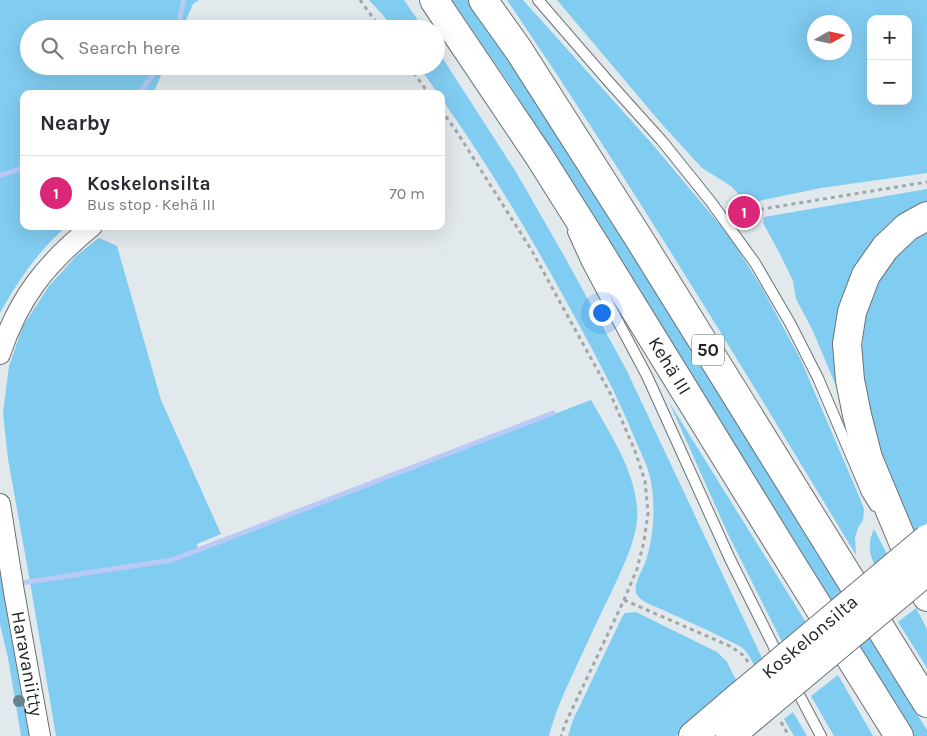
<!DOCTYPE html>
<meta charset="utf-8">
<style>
:root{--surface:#fff;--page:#f7f7f7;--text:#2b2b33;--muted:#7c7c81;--line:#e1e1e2;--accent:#db2777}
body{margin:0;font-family:Karla,sans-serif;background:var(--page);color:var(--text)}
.controls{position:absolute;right:15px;top:15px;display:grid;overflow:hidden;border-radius:10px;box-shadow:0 5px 20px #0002}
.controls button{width:45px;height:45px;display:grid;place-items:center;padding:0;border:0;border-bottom:1px solid var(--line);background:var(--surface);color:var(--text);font:25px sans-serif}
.compass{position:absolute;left:807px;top:15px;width:45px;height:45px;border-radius:50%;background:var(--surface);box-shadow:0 5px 20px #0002;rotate:81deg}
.you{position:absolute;left:601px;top:312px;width:18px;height:18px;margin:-12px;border:4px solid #fff;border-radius:50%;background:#1a73e8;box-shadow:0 0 0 8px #1a73e833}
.badge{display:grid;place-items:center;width:32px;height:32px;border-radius:50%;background:var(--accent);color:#fff;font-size:16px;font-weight:700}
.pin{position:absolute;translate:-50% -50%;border:2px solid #fff;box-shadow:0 1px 5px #0006}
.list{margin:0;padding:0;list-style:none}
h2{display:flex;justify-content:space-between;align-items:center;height:65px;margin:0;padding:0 20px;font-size:21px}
h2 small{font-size:16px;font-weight:400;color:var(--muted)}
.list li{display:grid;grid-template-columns:32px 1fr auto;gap:15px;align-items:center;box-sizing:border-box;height:75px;padding:0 20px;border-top:1px solid var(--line)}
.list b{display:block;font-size:19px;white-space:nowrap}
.list p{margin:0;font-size:16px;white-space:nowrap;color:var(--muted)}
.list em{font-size:16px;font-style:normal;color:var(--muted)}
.icon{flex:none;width:28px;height:28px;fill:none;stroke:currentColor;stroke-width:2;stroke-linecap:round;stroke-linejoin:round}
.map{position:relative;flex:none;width:927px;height:736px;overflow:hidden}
.search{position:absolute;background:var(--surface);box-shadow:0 5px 20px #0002;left:20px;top:20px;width:425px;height:55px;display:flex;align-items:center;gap:12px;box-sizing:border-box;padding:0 18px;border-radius:28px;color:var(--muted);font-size:19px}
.panel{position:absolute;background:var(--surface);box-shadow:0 5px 20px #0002;left:20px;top:90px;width:425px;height:140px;border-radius:10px}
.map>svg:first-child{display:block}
</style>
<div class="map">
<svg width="927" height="736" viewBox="0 0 927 736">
<rect width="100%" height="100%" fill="#e2e9ed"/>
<g fill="#81ccf1" fill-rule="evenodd">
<path d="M 0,0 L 199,0 L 193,4 L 182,29 L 29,29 L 29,66 L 165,66 L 153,94 L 24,94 L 24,226 L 68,226 C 40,247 17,283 0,313 Z"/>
<path d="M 369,0 L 404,0 L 424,29 L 393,29 L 383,15 Z"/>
<path d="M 452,0 L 468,0 L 528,85 L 927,730 L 927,736 L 914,736 L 654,314 L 600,230 L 515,93 Z"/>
<path d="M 507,0 L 523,0 L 654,146 L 730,237 L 762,288 L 800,358 L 859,496 L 864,509 L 863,520 L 858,528 L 855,537 L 856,555 C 743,368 630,181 507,0 Z"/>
<path d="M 557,0 L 927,0 L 927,173 L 821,188 L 749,203 L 745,201 L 731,186 L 702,168 L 660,122 ZM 871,19 L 908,19 L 908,101 L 871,101 ZM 814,22 L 844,22 L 844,52 L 814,52 Z"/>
<path d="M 436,48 L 516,172 L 567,261 L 626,369 L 762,658 L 754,665 C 751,659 747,651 741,647 C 735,643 727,640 721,637 C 702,627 682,619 663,610 C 654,606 643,603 637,595 C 632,586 642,571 645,563 C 654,538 656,504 650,477 C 647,464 640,451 635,439 C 622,407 607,377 591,347 C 545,261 497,177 441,98 L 441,94 L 438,94 L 419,66 L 436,66 Z"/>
<path d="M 927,189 L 927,203 L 895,223 L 841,385 L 837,388 L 812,329 L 796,299 L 793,281 L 780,254 L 763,223 L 764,217 Z"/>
<path d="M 927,229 L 927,523 L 913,534 C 884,465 850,394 866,317 C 867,311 868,304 870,298 C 874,284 883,270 892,258 C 901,246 914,238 927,229 Z"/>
<path d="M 99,238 L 117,246 L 161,400 L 221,534 L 197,544 L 198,550 L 591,400 C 610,434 633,467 637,507 C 640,535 622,568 611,593 C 599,617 588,641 577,665 C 566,688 555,712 549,736 L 56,736 L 30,582 L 8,459 L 3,413 L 9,366 L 23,326 L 49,286 L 77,255 Z"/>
<path d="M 669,402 L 807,624 L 783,644 L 728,534 Z"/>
<path d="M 874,529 L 888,556 L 876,567 C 868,554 868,542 874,529 Z"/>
<path d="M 0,567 L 31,736 L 21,736 L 8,658 L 0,624 Z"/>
<path d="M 916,608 L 927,629 L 927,668 L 898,622 Z"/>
<path d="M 636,612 L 717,652 L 727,662 L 737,682 L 730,690 L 676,736 L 568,736 L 573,720 L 622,617 L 625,613 Z"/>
<path d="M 838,675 L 873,736 L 834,736 L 811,696 Z"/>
<path d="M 793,712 L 807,736 L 794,736 L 784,719 Z"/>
</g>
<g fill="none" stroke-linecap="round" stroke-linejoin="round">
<g stroke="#bacaf6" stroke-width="5">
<path d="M 177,29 L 184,0"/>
<path d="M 139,94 L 159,66"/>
<path d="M 0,175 L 24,168"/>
<path d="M 21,583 L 172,560 L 553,413"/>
</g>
<defs>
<g id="service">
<path d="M 538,0 L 609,82 L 662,141 L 711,202 L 755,263 L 790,323 L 818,378 L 867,493 L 875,506"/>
<path d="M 573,232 L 587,263 L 647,376 L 730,559 L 780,659"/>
<path d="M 793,683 L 821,736"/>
</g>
<g id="minor">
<path d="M 0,354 C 19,297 46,264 92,226"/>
<path id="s1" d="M 0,504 L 14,592 L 40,736"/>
</g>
<g id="secondary">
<path d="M 693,736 L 741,695"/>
<path d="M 730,736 L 756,714"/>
</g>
<g id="trunk">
<path id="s2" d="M 434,0 L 539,156 L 597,248 L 783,550 L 899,736"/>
<path d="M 483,0 L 518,49 L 638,237 L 927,703"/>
<path d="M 927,216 L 907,227 L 885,248 L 866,275 L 852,312 L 847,344 L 850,380 L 857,415 L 868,458 L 916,573 L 927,597"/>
</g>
</defs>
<use href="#service" stroke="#6b7174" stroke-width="12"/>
<use href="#minor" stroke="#6b7174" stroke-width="22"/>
<use href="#secondary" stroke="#6b7174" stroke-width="30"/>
<use href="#trunk" stroke="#6b7174" stroke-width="30"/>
<g stroke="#a0a6a9" stroke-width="3" stroke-dasharray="4 4" stroke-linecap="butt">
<path d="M 360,0 L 381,29"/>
<path d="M 409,66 L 429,94"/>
<path d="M 441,110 L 455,129 L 532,251 L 610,393 L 635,451 L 645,481 L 648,513 L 644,541 L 637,569 L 624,600 L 566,722 L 561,736"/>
<path d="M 744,212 L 927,182"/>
<path d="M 624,600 L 732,647 L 744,656 L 748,662"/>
<path d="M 781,722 L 789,736"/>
</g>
<use href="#service" stroke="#fff" stroke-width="10"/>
<use href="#minor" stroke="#fff" stroke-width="20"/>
<use href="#secondary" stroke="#fff" stroke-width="28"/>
<use href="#trunk" stroke="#fff" stroke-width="28"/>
<defs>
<g id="secondary-bridge">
<path id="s3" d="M 741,695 L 927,539"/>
<path d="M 756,714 L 927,571"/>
</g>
</defs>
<use href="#secondary-bridge" stroke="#6b7174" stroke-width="30" stroke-linecap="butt"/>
<use href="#secondary-bridge" stroke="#fff" stroke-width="28"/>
</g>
<circle fill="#67828d" cx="19" cy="701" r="6"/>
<g text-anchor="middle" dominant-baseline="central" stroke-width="5" stroke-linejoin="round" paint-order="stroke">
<rect fill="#fff" stroke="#626465" stroke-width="1" x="692" y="334.5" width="32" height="31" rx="4"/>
<g font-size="18" font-weight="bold" fill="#1f2223">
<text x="708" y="350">50</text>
</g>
<g font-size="19" fill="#1f2223" stroke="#fff">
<text stroke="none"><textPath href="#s2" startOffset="435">Kehä III</textPath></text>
<text stroke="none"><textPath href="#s3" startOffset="90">Koskelonsilta</textPath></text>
<text stroke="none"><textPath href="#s1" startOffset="162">Haravaniitty</textPath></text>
</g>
</g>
</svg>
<div class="controls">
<button>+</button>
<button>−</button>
</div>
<svg class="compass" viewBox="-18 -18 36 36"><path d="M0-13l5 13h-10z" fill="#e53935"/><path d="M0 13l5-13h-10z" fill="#7c7c81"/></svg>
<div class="you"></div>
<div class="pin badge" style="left:744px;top:212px">1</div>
<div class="search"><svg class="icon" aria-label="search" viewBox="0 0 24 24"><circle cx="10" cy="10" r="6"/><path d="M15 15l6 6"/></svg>Search here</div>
<section class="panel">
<h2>Nearby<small></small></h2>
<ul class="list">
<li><span class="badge">1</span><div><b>Koskelonsilta</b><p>Bus stop · Kehä III</p></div><em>70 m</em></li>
</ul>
</section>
</div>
